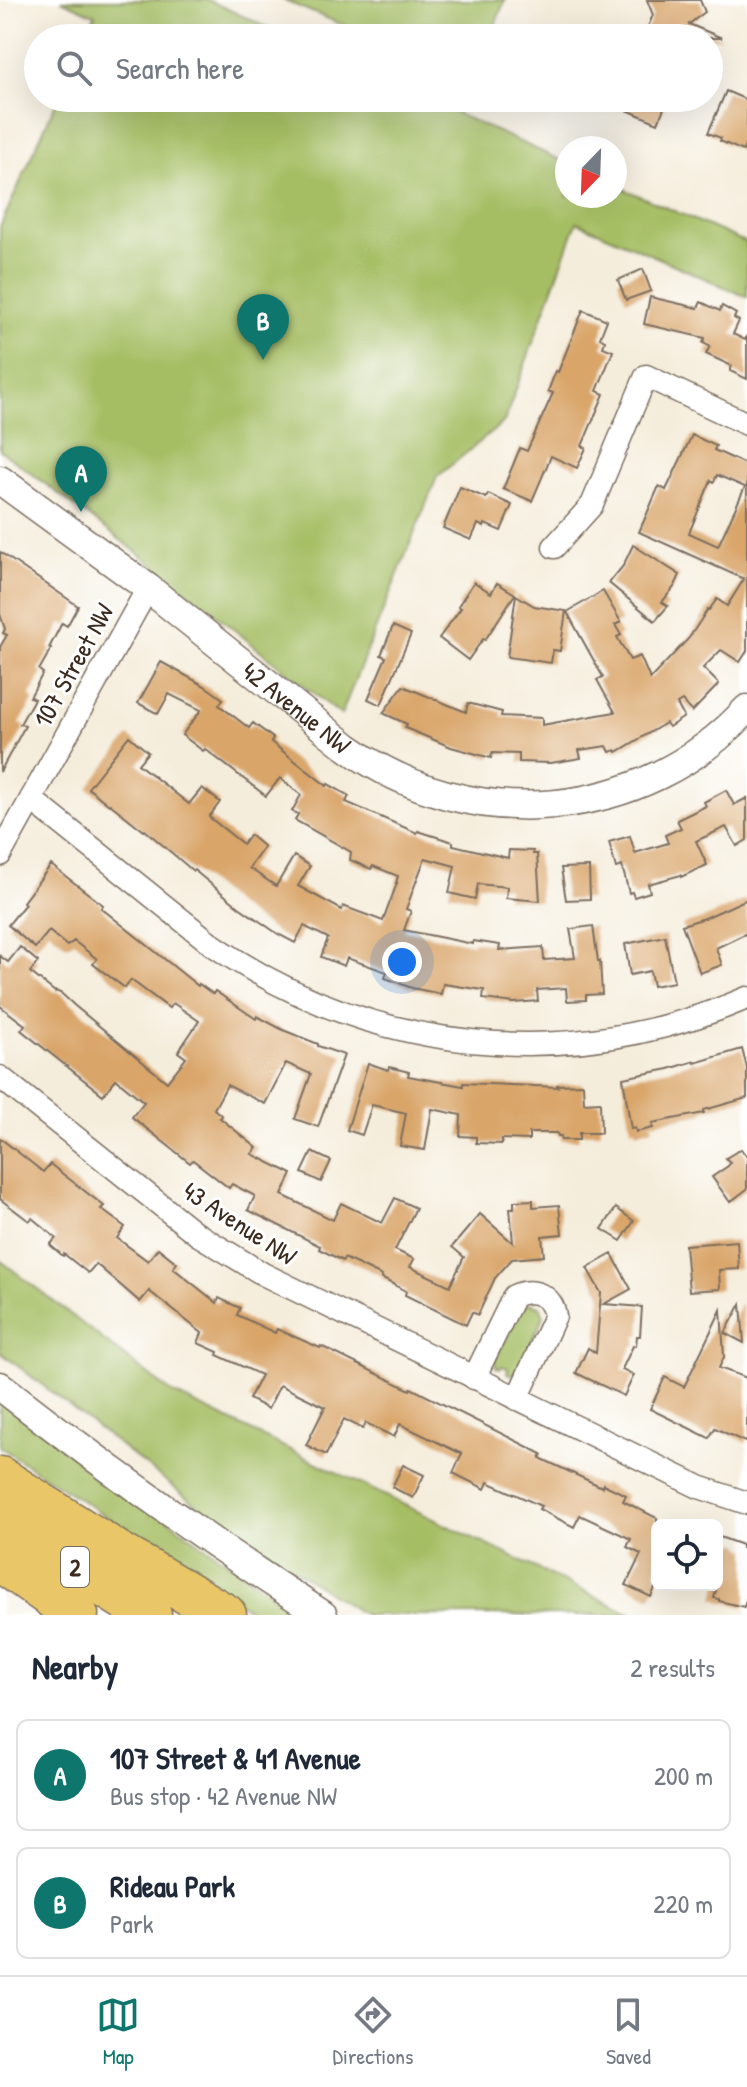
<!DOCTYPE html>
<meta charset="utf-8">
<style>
:root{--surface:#fff;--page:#f2f2f3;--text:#1f2937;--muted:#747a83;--line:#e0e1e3;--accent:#0f766e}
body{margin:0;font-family:"Patrick Hand",sans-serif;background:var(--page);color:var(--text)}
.controls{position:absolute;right:24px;bottom:24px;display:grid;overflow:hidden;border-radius:12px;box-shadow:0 8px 32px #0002}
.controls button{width:72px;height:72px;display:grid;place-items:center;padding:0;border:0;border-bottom:2px solid var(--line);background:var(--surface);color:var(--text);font:40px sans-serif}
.compass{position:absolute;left:555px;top:136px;width:72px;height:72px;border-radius:50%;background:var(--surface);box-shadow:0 8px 32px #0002;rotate:203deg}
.you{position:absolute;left:402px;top:962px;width:28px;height:28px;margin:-20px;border:6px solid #fff;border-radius:50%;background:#1a73e8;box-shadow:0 0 0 12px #1a73e833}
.badge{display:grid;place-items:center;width:52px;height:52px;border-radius:50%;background:var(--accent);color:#fff;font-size:26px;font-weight:700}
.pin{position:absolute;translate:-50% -66px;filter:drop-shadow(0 2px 4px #0008)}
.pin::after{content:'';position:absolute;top:42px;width:28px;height:24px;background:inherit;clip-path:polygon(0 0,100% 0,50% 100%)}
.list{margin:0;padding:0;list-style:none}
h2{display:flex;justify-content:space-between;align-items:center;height:104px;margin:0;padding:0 32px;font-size:34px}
h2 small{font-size:26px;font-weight:400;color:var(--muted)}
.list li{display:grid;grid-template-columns:52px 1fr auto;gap:24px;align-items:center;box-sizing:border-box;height:112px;margin:0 16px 16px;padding:0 16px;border:2px solid var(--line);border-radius:12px}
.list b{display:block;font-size:30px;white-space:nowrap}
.list p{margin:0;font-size:26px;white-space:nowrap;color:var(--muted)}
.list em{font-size:26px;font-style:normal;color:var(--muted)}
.icon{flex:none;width:44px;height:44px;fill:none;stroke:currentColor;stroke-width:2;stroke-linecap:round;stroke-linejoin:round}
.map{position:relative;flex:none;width:747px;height:1615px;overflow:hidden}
.search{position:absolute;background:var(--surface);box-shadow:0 8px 32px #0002;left:24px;right:24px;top:24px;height:88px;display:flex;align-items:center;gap:20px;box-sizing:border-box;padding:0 28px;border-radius:44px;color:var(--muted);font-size:30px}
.sheet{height:360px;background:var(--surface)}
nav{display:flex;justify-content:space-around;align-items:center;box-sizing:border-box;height:112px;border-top:2px solid var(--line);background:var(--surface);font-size:22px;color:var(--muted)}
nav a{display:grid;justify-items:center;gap:4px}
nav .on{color:var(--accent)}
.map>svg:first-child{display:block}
</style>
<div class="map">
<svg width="747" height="1615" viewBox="0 0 747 1615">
<rect width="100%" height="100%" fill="#fff"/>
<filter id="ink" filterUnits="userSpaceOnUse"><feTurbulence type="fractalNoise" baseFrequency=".0125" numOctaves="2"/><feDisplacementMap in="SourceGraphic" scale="16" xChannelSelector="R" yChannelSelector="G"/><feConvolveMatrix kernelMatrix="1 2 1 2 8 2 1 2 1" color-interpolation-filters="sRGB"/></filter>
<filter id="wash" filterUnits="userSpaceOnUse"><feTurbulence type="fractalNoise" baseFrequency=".006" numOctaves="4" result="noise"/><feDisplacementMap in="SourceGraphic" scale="32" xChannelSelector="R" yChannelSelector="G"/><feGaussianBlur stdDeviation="1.8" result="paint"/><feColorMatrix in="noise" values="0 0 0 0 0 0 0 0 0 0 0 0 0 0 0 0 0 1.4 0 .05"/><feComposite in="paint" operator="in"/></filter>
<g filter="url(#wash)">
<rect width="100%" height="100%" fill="#f5eddb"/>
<g fill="#a5be64" stroke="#707441" stroke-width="2">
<path d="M 61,0 L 208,0 L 291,38 L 85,38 L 95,15 Z"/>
<path d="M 283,0 L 505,0 L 490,38 L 374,38 Z"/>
<path d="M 58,98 L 422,98 L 567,163 L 567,196 L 615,196 L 615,185 L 747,243 L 747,297 L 577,222 L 504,422 L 437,477 L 341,715 L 142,556 L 0,450 L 0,227 Z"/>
<path d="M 0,1260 L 172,1393 L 633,1615 L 364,1615 L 208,1514 L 0,1352 Z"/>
<path d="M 530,1303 L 540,1306 L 544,1316 L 518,1371 L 512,1375 L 507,1373 L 508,1368 L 502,1366 L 500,1369 L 496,1367 L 495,1361 L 521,1307 Z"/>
<path d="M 0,1401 L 302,1615 L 257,1615 L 0,1447 Z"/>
</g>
<g id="blocks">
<g fill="#d9a569" fill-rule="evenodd">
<path d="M 647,0 L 700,0 L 705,12 L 689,24 L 722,38 L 643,38 L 653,15 Z"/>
<path d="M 726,91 L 747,100 L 747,141 L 743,151 L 720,141 L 721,138 L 708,133 Z"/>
<path d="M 598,98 L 668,98 L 658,123 Z"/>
<path d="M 643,269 L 651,291 L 626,300 L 618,280 Z"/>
<path d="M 650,297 L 698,308 L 701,302 L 720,311 L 722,306 L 736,314 L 734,318 L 739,321 L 733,334 L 745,340 L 747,336 L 747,379 L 730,371 L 732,366 L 706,354 L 710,346 L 703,343 L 705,338 L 644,324 Z"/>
<path d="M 583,310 L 607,320 L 600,338 L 605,341 L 603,347 L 613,351 L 597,391 L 604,394 L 582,446 L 586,448 L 577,468 L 551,456 L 532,501 L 503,489 L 520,448 L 527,451 L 553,393 L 548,391 L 556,371 L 558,372 Z"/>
<path d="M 692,435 L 716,446 L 714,450 L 747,465 L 747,651 L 740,662 L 721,650 L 703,668 L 719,684 L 692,712 L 682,701 L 677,704 L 684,717 L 669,727 L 666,723 L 617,752 L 616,750 L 610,752 L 607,746 L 579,750 L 581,758 L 551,763 L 519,762 L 519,754 L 492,753 L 491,758 L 451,747 L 405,728 L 407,724 L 383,713 L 403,686 L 466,712 L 468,703 L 502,712 L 501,716 L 542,718 L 542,725 L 615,712 L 597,680 L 603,677 L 567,612 L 603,591 L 621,622 L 615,625 L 621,635 L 617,637 L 630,660 L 640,656 L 650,679 L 689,638 L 708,609 L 709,610 L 717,599 L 727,606 L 744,579 L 639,532 L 659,486 L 666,490 ZM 717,475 L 745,487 L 718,546 L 689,533 L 711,480 L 714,482 Z"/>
<path d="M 460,487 L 486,498 L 488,494 L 512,505 L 501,531 L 485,524 L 484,527 L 478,524 L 471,540 L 443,528 Z"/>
<path d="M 633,545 L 680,575 L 675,586 L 662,602 L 668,606 L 655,621 L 609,583 L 623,566 Z"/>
<path d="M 0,552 L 78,606 L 67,626 L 62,623 L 49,648 L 51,649 L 39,670 L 43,673 L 30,697 L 34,699 L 20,724 L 25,726 L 0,772 L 0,647 L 7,635 L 3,633 L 5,629 L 0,614 Z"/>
<path d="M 474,582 L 491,593 L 497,583 L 515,594 L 485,640 L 483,639 L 468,660 L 439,638 L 461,608 L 458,606 Z"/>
<path d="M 516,595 L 534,606 L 566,611 L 560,651 L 553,650 L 551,663 L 507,657 Z"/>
<path d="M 393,626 L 411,634 L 381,705 L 368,699 L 386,657 L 381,655 Z"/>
<path d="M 161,662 L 205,686 L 223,699 L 219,705 L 249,728 L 253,723 L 273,738 L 271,742 L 327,786 L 328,784 L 349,796 L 346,802 L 417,833 L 418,831 L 453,842 L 453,845 L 508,858 L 509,850 L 533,851 L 533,854 L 537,854 L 540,901 L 506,898 L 507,887 L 478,884 L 475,899 L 449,893 L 455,866 L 425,858 L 406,909 L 411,911 L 404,930 L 473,944 L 473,941 L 500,945 L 499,950 L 543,947 L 544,960 L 575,958 L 570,929 L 593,926 L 598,961 L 600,961 L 602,994 L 586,995 L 586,1000 L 567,1001 L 566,988 L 537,990 L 538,1001 L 514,1003 L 483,999 L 484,990 L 443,984 L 441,994 L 412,988 L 385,978 L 387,972 L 347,958 L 344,966 L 321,957 L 328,938 L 304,926 L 295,943 L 278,934 L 239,907 L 194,870 L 193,871 L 145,830 L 144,831 L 110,804 L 109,805 L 88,788 L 129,736 L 148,752 L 138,764 L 189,804 L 202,788 L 220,802 L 209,817 L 243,844 L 250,835 L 264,847 L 249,868 L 276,886 L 294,856 L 310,866 L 298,886 L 342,910 L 343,906 L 383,921 L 397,883 L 396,883 L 398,876 L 373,866 L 371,869 L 350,860 L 351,852 L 295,820 L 298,814 L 292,811 L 301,795 L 280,778 L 266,796 L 205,749 L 203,751 L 182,735 L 201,710 L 169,694 L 158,714 L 138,703 Z"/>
<path d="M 726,790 L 734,805 L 747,798 L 747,840 L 737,846 L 726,827 L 696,841 L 707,865 L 681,877 L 681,875 L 648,884 L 650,892 L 634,897 L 632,892 L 629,893 L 622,866 L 616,868 L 609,842 L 630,836 L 635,853 L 668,843 L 665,835 L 681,828 L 677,820 L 706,806 L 704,802 Z"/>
<path d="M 51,865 L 103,905 L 101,908 L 198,986 L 199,984 L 213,994 L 215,991 L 256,1019 L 257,1016 L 283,1030 L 318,1044 L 318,1046 L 344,1055 L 318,1127 L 295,1119 L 311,1074 L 286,1063 L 265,1104 L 227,1085 L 214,1109 L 222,1116 L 220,1118 L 257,1148 L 252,1154 L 292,1174 L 282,1195 L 333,1220 L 341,1203 L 382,1223 L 395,1198 L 416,1208 L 395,1250 L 414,1259 L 410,1267 L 450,1286 L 464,1257 L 452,1247 L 480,1214 L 513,1243 L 510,1208 L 514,1208 L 514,1201 L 533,1200 L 533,1207 L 559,1205 L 562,1234 L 542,1236 L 544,1256 L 512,1259 L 495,1278 L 478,1315 L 472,1312 L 466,1325 L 405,1295 L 406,1291 L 381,1278 L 382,1276 L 344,1258 L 343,1261 L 319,1249 L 320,1246 L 248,1210 L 255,1196 L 232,1184 L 229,1188 L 193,1160 L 190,1163 L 132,1117 L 144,1102 L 116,1079 L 103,1095 L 21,1030 L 25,1025 L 0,1006 L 0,956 L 8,962 L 20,947 L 38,962 L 30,972 L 55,992 L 56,991 L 62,994 L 75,1006 L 167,1082 L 186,1058 L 178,1052 L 199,1021 L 173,1003 L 169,1008 L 131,980 L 125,988 L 93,964 L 97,959 L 74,941 L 67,946 L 49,931 L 35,948 L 8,925 L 25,904 L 23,902 Z"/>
<path d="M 589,867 L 590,899 L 566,900 L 561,868 Z"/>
<path d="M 747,899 L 747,933 L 716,948 L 722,965 L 700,973 L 682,925 L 705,918 Z"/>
<path d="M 665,936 L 674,982 L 653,986 L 650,971 L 630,975 L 625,944 Z"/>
<path d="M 742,1049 L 747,1068 L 747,1098 L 704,1110 L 704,1113 L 652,1123 L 653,1128 L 636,1132 L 635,1128 L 631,1129 L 623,1078 L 669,1069 L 695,1061 L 695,1063 Z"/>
<path d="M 368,1063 L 388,1070 L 389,1067 L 409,1072 L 408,1076 L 463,1086 L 463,1083 L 558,1087 L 557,1085 L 583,1084 L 584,1103 L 600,1102 L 601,1133 L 579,1133 L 579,1140 L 561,1140 L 561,1136 L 558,1136 L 557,1133 L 529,1133 L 529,1140 L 502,1139 L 502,1144 L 476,1143 L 476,1137 L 460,1136 L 461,1115 L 432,1109 L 425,1150 L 400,1146 L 406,1113 L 372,1105 L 362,1135 L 347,1130 Z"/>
<path d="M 0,1138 L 43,1172 L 50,1164 L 104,1206 L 101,1209 L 125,1227 L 117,1238 L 148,1261 L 158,1248 L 177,1263 L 173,1268 L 217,1303 L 219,1298 L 240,1308 L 237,1315 L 275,1333 L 277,1329 L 320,1348 L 321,1346 L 410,1390 L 411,1388 L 542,1454 L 540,1458 L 602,1487 L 603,1484 L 626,1495 L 623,1501 L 657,1518 L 657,1584 L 651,1597 L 626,1585 L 641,1554 L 627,1547 L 631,1539 L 580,1515 L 574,1527 L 539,1509 L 541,1506 L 488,1482 L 485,1489 L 453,1473 L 462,1454 L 400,1424 L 394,1437 L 366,1423 L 363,1429 L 344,1419 L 326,1455 L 306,1445 L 325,1407 L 280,1385 L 268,1409 L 249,1399 L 261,1375 L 217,1355 L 218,1352 L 198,1343 L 202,1333 L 149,1291 L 140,1302 L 96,1264 L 88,1273 L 64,1254 L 63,1256 L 50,1245 L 56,1238 L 32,1218 L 29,1221 L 0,1199 Z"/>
<path d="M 741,1149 L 747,1157 L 747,1189 L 730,1202 L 712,1177 L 728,1166 L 730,1163 L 726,1158 Z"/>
<path d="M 312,1152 L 331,1161 L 321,1182 L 302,1173 Z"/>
<path d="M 616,1208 L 634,1221 L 621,1241 L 602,1229 Z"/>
<path d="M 737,1241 L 739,1269 L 719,1270 L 720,1289 L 689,1291 L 685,1245 Z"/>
<path d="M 612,1254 L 631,1289 L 604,1304 L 642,1307 L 640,1336 L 637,1336 L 636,1346 L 633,1346 L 622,1369 L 634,1375 L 624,1396 L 576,1373 L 588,1348 L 596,1353 L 601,1293 L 587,1268 Z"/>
<path d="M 741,1304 L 744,1343 L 725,1333 Z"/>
<path d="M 721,1310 L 724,1357 L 719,1368 L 747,1378 L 747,1443 L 715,1428 L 709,1438 L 650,1409 L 665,1377 L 684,1387 Z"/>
<path d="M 403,1465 L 424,1475 L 413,1498 L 392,1487 Z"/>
<path d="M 717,1536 L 742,1545 L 742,1548 L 747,1550 L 747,1597 L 744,1607 L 719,1601 L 719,1599 L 714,1598 L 717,1587 Z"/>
</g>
</g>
</g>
<g filter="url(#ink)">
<use href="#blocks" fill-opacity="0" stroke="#7c6e60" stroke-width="2"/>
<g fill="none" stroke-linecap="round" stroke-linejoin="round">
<defs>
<g id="minor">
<path d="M 554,547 L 592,505 L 646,376 L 747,424"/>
<path d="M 31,799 L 213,945 C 373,1055 569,1074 747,998"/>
<path d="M 0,855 L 148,588"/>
<path d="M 0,1077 L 197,1234 L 263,1274 L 699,1487 L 747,1503"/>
<path d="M 474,1378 L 514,1296 C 533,1287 552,1295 555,1316 L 517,1399"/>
</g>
<g id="tertiary">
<path id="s1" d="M 0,480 L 148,588 L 347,747 C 470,837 644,822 747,709"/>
<path d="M 0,1386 C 104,1467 212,1544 323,1615"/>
</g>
<g id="motorway">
<path d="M 0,1478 L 120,1554 L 225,1615"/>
<path d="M 0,1520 L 150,1615"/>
<path d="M 0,1560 L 77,1615"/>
</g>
</defs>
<use href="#minor" stroke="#7c6e60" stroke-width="25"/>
<use href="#tertiary" stroke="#7c6e60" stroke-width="31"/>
<use href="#motorway" stroke="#7c6e60" stroke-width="45"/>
<use href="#minor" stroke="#fff" stroke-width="22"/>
<use href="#tertiary" stroke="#fff" stroke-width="28"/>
<use href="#motorway" stroke="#e9c769" stroke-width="42"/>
</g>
</g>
<g text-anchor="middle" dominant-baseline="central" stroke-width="6" stroke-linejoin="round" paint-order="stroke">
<rect fill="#fff" stroke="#766a62" stroke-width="2" x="61" y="1547" width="28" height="40" rx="6"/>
<g font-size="24" font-weight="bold" fill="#3b2a1e">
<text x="75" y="1567">2</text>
</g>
<g font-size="26" fill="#3b2a1e" stroke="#fff">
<text transform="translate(73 665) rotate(-61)">107 Street NW</text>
<text stroke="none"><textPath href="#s1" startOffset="374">42 Avenue NW</textPath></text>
<text transform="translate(240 1223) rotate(33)">43 Avenue NW</text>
</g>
</g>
</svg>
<div class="controls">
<button><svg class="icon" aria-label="locate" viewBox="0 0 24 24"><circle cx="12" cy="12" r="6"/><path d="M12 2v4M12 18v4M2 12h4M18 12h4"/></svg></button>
</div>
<svg class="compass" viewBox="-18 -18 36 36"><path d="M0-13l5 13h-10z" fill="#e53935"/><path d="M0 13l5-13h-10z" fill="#747a83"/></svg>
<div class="you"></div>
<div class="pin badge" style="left:81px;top:512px">A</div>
<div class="pin badge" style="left:263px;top:360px">B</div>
<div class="search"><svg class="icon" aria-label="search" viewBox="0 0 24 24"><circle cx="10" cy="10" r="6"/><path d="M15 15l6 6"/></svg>Search here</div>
</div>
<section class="sheet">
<h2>Nearby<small>2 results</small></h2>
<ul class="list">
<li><span class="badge">A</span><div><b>107 Street &amp; 41 Avenue</b><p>Bus stop · 42 Avenue NW</p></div><em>200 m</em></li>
<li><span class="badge">B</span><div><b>Rideau Park</b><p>Park</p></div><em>220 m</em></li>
</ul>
</section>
<nav>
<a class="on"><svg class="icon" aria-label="map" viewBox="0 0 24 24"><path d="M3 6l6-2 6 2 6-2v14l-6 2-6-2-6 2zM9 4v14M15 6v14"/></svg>Map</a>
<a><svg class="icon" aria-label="directions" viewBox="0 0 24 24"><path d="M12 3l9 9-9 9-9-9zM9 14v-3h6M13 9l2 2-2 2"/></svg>Directions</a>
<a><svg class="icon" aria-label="saved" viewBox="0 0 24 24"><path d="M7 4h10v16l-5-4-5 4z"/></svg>Saved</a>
</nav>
